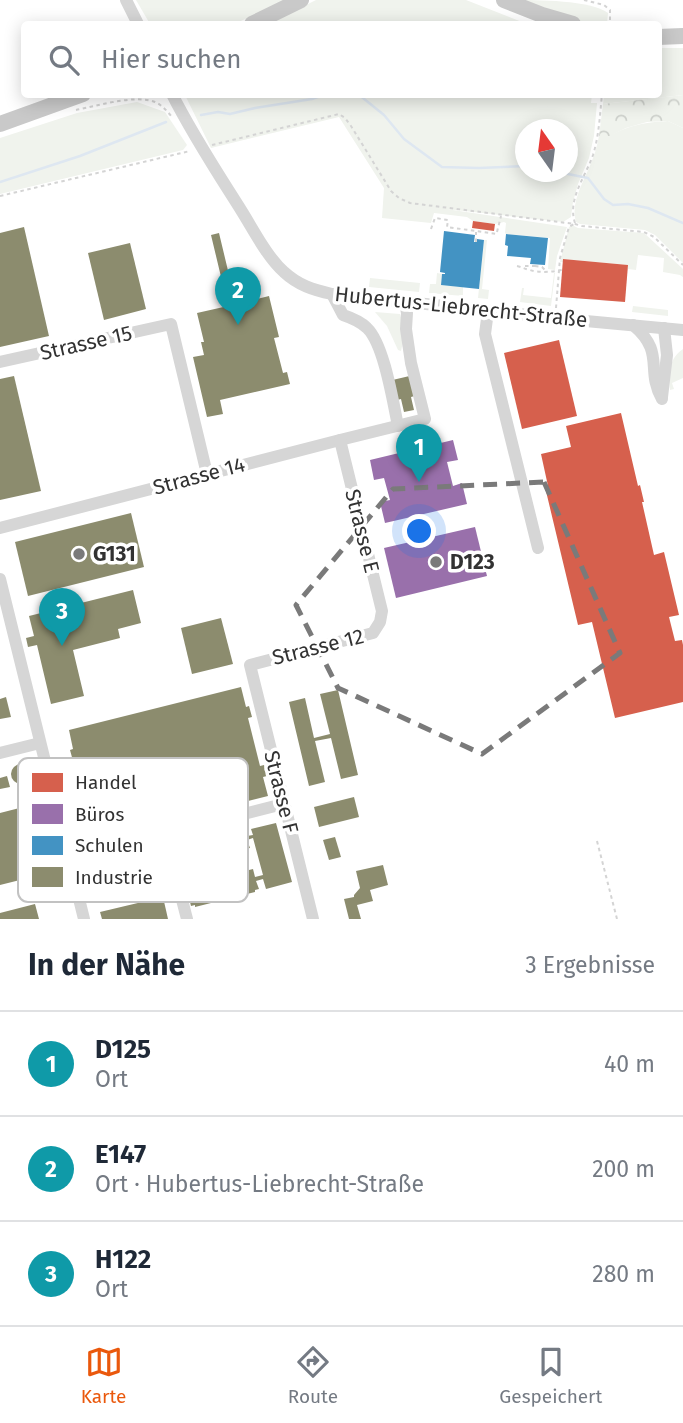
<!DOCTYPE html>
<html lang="de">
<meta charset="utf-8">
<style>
:root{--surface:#fff;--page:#f6f6f7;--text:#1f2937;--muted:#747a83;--line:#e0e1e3;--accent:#ea580c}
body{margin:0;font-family:"Fira Sans",sans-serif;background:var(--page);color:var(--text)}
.compass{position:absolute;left:515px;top:119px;width:63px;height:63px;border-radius:50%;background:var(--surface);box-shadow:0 4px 18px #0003;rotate:346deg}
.you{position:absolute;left:420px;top:532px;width:24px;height:24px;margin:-18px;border:5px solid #fff;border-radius:50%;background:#1a73e8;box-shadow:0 0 0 10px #1a73e833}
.badge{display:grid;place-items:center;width:46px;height:46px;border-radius:50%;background:var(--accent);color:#fff;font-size:23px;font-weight:700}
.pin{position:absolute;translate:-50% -58px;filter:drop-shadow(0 2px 4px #0008)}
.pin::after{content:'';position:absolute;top:37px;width:24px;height:21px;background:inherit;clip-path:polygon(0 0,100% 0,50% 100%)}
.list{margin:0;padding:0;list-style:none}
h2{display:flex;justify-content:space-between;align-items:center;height:91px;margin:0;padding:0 28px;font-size:30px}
h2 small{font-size:23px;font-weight:400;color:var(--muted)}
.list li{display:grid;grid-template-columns:46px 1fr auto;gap:21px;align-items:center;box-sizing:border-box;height:105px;padding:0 28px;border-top:2px solid var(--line)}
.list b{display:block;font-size:26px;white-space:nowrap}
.list p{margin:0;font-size:23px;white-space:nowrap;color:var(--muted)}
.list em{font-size:23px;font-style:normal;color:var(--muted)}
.icon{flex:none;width:38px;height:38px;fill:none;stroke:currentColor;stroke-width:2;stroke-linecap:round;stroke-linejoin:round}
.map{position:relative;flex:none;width:683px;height:919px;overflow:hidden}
.search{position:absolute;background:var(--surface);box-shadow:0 4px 18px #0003;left:21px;right:21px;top:21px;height:77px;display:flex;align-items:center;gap:18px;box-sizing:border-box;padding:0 24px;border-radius:7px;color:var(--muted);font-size:26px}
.sheet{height:406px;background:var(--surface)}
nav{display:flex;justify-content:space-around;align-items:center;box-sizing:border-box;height:98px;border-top:2px solid var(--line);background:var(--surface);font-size:19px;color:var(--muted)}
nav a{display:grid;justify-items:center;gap:4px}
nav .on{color:var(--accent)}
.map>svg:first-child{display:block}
</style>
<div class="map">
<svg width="683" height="919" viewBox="0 0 683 919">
<defs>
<pattern id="forest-crowns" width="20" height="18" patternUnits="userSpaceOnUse" patternTransform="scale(1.75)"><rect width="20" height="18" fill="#f0f3ed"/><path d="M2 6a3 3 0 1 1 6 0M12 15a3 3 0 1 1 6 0" fill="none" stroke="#ced1cc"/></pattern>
</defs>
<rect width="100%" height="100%" fill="#fff"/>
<g fill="#f0f3ed" fill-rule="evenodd">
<path d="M 136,0 L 288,0 L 234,24 L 150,24 Z"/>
<path d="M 316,0 L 466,0 L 527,24 L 268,24 Z"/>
<path d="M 513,0 C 537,0 591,0 608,13 L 607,24 L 581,24 L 555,17 Z"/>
<path d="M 659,48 L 683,48 L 683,95 L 603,104 L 604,95 L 658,94 Z"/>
<path d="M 592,94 L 591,103 L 597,103 L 594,136 L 589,158 L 578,184 L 573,202 L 571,217 L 563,222 L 446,209 L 567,227 L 557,256 L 555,270 L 548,269 L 550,238 L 506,234 L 505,233 L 506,223 L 504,222 L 495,224 L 473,221 L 467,217 L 434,213 L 431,223 L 382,218 L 384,188 L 339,117 L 211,148 L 185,95 ZM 526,130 L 568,130 L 568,172 L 526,172 Z"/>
<path d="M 137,102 L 165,112 L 187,145 L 183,150 L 0,194 L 0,138 L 77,113 Z"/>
<path d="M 668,121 L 683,128 L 683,263 L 655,235 L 645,230 L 580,224 L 576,222 C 570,202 584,182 591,163 C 595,155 597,145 599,136 C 613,136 615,132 627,128 C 641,123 654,122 668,121 Z"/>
<path d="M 572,225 L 578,228 L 644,233 L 683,269 L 683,277 L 680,275 L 663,272 L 664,258 L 638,255 L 636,270 L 628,269 L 628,265 L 563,259 L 563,262 L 560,262 L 569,227 Z"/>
<path d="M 484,240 L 487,240 L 482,289 L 489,290 L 488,299 L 478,298 Z"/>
<path d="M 437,273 L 442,274 L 441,285 L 463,287 L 463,296 L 429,293 L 430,284 L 436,284 Z"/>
<path d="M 554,273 L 555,273 L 551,306 L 520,302 L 522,288 L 524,288 L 523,295 L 551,298 Z"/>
<path d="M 370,278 L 420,283 L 419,292 L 369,287 Z"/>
<path d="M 633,306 L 668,310 L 668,316 L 632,312 Z"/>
<path d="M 375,312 L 400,314 L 405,333 L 401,351 L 398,350 L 387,326 Z"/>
<path d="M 683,349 L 683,378 L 672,383 L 674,389 L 670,390 C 669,374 668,359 683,349 Z"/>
</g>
<path fill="url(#forest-crowns)" d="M 683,95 L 683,128 L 668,121 L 647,122 L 626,128 L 610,136 L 599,136 L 603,104 Z"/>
<g fill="#d6604d">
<path d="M 473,221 L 495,224 L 494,231 L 472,228 Z"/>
<path d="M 563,259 L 628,265 L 625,302 L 560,297 Z"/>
<path d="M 559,340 L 577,416 L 522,429 L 504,353 Z"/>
<path d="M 621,413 L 638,486 L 640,485 L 644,502 L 642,502 L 654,555 L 664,552 L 679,615 L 669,617 L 675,641 L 682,640 L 683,645 L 683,702 L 615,718 L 592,622 L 578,625 L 545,487 L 548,486 L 541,454 L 571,447 L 566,426 Z"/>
</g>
<g fill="#9970ab">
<path d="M 453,440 L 458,460 L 447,462 L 453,486 L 462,483 L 467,504 L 385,523 L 380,502 L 390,500 L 384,478 L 374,480 L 370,460 Z"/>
<path d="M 475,527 L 487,576 L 396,598 L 384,548 Z"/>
</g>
<g fill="#4393c3">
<path d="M 444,231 L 475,235 L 474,242 L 476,242 L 477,239 L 484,240 L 479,289 L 441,285 L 442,274 L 445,274 L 445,273 L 440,272 Z"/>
<path d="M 506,234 L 548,238 L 545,265 L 530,264 L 531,258 L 507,256 L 508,246 L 505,245 Z"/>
</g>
<g fill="#8c8c6e" fill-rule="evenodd">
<path d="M 24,227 L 49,336 L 0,347 L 0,233 Z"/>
<path d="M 219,233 L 236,304 L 269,296 L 279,337 L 274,338 L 283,373 L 287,372 L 290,384 L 220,400 L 223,414 L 207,417 L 193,357 L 204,355 L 201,342 L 204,342 L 197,313 L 228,306 L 211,235 Z"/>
<path d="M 130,243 L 146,309 L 104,320 L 88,253 Z"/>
<path d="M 418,374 L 422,394 L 411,397 L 414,410 L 404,412 L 401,399 L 389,402 L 384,382 Z"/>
<path d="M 14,376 L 41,491 L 0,500 L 0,379 Z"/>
<path d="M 131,513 L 144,567 L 28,596 L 15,542 Z"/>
<path d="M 133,590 L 141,623 L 118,629 L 120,638 L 73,650 L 84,696 L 51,704 L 37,645 L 28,647 L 26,638 L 34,636 L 29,616 Z"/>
<path d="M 221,618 L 233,664 L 192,674 L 181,628 Z"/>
<path d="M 241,687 L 246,707 L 249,706 L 252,717 L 248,718 L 260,766 L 264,765 L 267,776 L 263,777 L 268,796 L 96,839 L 91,819 L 87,820 L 85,810 L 88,809 L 76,760 L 73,761 L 70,750 L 73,749 L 69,730 Z"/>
<path d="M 338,690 L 358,775 L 341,779 L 331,738 L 315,741 L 325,782 L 309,786 L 289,702 L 305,698 L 314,738 L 330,734 L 320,694 Z"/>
<path d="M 6,697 L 11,717 L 0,719 L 0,699 Z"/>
<circle cx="21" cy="774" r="10"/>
<path d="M 7,776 L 10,787 L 0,789 L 0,778 Z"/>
<path d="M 354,797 L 359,817 L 319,827 L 314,807 Z"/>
<path d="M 39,803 L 56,871 L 0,885 L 0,813 Z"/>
<path d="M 276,823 L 292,882 L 266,889 L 263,879 L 256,881 L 259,889 L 255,890 L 255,892 L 195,907 L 195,905 L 191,906 L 189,898 L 193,897 L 192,893 L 188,894 L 186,886 L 190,885 L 184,864 L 181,865 L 179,857 L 182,856 L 179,843 L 239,828 L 240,833 L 246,832 L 247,836 L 253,835 L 251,829 ZM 253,838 L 263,875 L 255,877 L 253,869 L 249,870 L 244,849 L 250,848 L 247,840 Z"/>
<path d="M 335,837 L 341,857 L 329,860 L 323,840 Z"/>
<path d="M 383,865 L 388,885 L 370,890 L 373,901 L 357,905 L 361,919 L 349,919 L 344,899 L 354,897 L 354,895 L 360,888 L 356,871 Z"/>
<path d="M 163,897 L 168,919 L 102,919 L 100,912 Z"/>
<path d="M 35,904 L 39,919 L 0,919 L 0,913 Z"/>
</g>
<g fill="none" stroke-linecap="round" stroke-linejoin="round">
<g stroke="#dee7f1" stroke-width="2.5">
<path d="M 358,94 L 384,115 L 404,139 L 442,167 L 479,168 L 526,166"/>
<path d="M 201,115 L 218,112 L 230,114 L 255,108 L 312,99 L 326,94"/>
<path d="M 558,172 L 588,178 L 604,199 L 613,205 L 628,204 L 648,208 L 683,223"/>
<path d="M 0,182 L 80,156 L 166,122"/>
</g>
<g stroke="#d4d4d4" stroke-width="2" stroke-dasharray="3.5 3.5" stroke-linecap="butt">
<path d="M 584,0 L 604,5 L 610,10 L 610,24"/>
<path d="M 76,110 C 97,106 135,94 155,102 C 162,105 167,111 172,117"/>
<path d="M 212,145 L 339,114 L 345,118 L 351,126 L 391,191 L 399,198 L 410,203 L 575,224 L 582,226 L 644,232 L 654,237 L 683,265"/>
<path d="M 0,196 L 190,151"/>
<path d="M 575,223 C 567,199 586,176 593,155 C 599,136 600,114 602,94"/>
<path d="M 431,229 L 435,218 L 448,220 L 447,227 L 497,234"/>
<path d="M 497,232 L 501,216"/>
<path d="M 476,242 L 476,232"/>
<path d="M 517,266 C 522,267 525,269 530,270 C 539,273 553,272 562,270"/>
<path d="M 525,266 L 535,266 L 535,264"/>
<path d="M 535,266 L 542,267 L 546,271"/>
<path d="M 556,308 L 560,258 L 569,227 L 574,224"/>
<path d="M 597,841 L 617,919"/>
</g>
<g stroke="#d6d6d6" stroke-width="12">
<path d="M 126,0 L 138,24"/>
<path d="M 172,94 C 192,134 217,172 241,210 C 253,229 267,257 284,272 C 298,285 313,290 332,294 L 575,320 L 683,330"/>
<path d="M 332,294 L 343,315 C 352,318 360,321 367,328 C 384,344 393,402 398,426"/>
<path d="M 488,311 L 485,334 L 538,548"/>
<path d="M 633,325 C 666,353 645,369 662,399"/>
<path d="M 0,362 L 171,324 L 207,474"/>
<path d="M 662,397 L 667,355 L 664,328"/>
<path d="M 0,528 L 340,440 L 425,419 L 411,363 L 406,329 L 407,313 L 405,302"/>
<path d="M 0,579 L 84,919"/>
<path d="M 0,753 L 40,743"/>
<path d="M 165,834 L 187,919"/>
<path d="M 68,857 L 165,834 L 283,804"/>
<path d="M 313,919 L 250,665 L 373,633 L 380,622 L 382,611 L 340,440"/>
</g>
<g stroke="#c9c9c9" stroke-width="16">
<path d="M 504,0 L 542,15 L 573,24"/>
<path d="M 252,24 L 301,0"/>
<path d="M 658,37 L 683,36"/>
<path d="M 0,124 L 83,94"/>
</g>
</g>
<path fill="none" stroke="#7a7a7a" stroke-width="5" stroke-dasharray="14 9" stroke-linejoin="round" d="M 544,482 L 620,653 L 482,754 L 338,688 L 296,605 L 393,489 Z"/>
<g fill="#7a7a7a" stroke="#fff" stroke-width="2.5">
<circle cx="79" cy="554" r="7"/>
<circle cx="436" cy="562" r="7"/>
</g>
<g text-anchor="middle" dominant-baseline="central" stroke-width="7" stroke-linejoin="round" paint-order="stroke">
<g font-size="21" fill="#323232" stroke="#fff">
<text transform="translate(461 307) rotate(6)">Hubertus-Liebrecht-Straße</text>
<text transform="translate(86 343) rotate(-13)">Strasse 15</text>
<text transform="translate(199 476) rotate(-15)">Strasse 14</text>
<text transform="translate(362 531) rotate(76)">Strasse E</text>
<text transform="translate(318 647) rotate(-14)">Strasse 12</text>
<text transform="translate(281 792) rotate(76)">Strasse F</text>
</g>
<g font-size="21" font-weight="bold" fill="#323232" stroke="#fff" text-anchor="start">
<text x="93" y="554">G131</text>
<text x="450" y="562">D123</text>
</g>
</g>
<rect x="18" y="758" width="230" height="144" rx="10" fill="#fff" stroke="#c2c2c2" stroke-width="2"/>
<rect x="32" y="773" width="31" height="19" fill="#d6604d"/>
<rect x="32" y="804" width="31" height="20" fill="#9970ab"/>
<rect x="32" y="836" width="31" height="19" fill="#4393c3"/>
<rect x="32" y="867" width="31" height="20" fill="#8c8c6e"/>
<g font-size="19" fill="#323232">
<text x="75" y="789">Handel</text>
<text x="75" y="821">Büros</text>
<text x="75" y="852">Schulen</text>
<text x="75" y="884">Industrie</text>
</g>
</svg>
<svg class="compass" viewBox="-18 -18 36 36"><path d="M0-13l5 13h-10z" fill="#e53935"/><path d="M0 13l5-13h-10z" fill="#747a83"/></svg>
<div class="you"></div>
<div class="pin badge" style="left:419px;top:482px;background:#0f9aa8">1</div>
<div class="pin badge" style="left:238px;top:325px;background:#0f9aa8">2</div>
<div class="pin badge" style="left:62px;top:646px;background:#0f9aa8">3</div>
<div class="search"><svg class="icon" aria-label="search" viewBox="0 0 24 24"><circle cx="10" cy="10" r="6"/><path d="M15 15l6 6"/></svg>Hier suchen</div>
</div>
<section class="sheet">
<h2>In der Nähe<small>3 Ergebnisse</small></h2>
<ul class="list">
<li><span class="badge" style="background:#0f9aa8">1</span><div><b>D125</b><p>Ort</p></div><em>40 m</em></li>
<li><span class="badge" style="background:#0f9aa8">2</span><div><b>E147</b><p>Ort · Hubertus-Liebrecht-Straße</p></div><em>200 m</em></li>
<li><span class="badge" style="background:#0f9aa8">3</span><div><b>H122</b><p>Ort</p></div><em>280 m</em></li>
</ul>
</section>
<nav>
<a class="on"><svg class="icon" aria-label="map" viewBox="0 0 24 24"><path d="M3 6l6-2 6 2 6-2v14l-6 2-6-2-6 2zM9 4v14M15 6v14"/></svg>Karte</a>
<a><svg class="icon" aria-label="directions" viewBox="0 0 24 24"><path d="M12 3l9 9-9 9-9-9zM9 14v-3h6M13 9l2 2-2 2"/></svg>Route</a>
<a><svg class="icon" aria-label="saved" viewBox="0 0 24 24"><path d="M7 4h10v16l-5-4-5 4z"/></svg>Gespeichert</a>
</nav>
